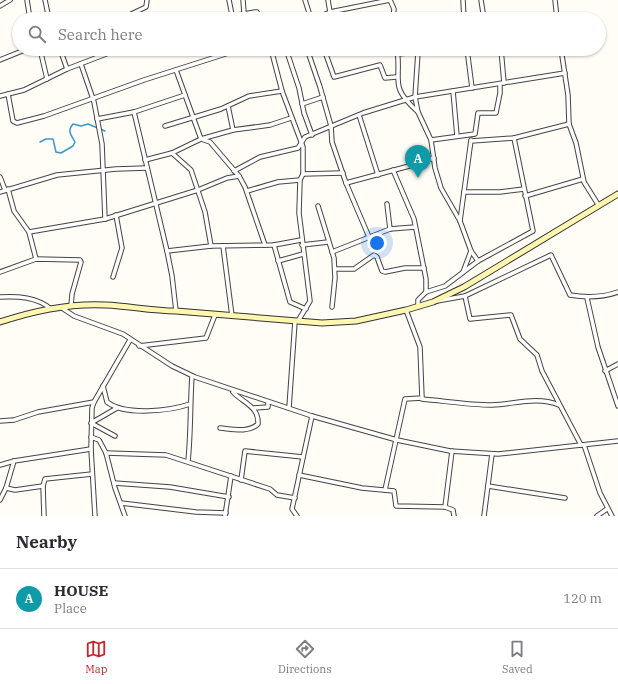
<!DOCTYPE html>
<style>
:root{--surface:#fff;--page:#f7f7f7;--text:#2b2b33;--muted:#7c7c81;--line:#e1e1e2;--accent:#c4262e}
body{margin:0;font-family:"IBM Plex Serif",serif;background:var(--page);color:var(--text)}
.you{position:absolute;left:377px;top:243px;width:14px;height:14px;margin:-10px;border:3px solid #fff;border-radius:50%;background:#1a73e8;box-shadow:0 0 0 6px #1a73e833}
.badge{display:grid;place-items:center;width:26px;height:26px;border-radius:50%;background:var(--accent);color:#fff;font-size:13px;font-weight:700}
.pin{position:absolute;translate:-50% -33px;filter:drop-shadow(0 1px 2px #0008)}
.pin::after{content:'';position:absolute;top:21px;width:14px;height:12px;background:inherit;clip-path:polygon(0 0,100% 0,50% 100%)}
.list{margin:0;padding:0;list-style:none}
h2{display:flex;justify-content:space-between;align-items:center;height:52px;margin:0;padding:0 16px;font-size:17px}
h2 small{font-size:13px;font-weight:400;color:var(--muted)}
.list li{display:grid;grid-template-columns:26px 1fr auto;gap:12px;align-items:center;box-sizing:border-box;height:60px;padding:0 16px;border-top:1px solid var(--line)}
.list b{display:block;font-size:15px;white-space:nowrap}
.list p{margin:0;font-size:13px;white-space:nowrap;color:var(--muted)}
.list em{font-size:13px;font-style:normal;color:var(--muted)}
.icon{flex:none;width:22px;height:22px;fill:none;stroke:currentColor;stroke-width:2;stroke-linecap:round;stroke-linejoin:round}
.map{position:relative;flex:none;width:618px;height:516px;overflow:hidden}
.search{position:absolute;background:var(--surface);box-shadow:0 1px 3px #0004;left:12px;right:12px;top:12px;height:44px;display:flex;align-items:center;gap:10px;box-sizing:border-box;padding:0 14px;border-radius:22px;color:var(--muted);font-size:15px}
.sheet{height:112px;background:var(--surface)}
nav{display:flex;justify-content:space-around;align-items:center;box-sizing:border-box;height:56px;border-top:1px solid var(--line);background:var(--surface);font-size:11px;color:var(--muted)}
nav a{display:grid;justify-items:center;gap:2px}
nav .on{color:var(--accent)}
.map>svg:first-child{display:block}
</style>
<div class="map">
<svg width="618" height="516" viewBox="0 0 618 516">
<rect width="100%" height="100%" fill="#fffdf5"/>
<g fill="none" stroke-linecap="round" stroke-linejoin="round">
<path stroke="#3f96cf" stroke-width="1.5" d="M 40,142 L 46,139 L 53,139 L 56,152 L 61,153 L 73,146 L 75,142 C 71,135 67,131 73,124 L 81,126 L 88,124 L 105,131"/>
<defs>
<g id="street">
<path d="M 27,0 L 30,19"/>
<path d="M 45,0 L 49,19"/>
<path d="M 229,0 L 232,15"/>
<path d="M 243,0 L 244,13"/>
<path d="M 305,0 L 311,19"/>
<path d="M 328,0 L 330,12"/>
<path d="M 390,0 L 394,9 L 393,19"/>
<path d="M 463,0 L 464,19"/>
<path d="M 481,0 L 484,19"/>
<path d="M 555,0 L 557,19"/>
<path d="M 0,6 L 10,0"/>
<path d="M 108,19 L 125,17 L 146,7 L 147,0"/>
<path d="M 215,19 L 255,12 L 257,12 L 259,19"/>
<path d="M 315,19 L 330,12 L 390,0"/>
<path d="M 515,19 L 557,15"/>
<path d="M 40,49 L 47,79"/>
<path d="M 60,49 L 67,69"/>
<path d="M 271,49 L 282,91 L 303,147 L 303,174 L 300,180 L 299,213 L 310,301 L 298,321"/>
<path d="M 286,49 L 299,88 L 304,113 L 312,135"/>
<path d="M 307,49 L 320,87 L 331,126 L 332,142 L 346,183 L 369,237"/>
<path d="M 324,49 L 334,77 L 380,65 L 385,78 L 396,77"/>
<path d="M 397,49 C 402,82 388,85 418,112"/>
<path d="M 467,49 L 472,88"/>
<path d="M 501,49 L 504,83"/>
<path d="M 561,49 L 568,95 L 569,124 L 576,143 L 584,182 L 599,206"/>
<path d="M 397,54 L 418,52 L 415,97 L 418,112 L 431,140 L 435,168 L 441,188 L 460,221 L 471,251 L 478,261"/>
<path d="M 0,60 L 27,49"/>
<path d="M 81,64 L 94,102 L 102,144 L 105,219"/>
<path d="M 176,70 L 201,139 L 210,142 L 239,176 L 245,187 L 265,245"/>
<path d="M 453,91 L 457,136"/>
<path d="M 8,94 L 13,121 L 17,123 L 44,116 L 144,80 L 241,49"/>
<path d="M 0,96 L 24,90 L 67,69 L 119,49"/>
<path d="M 302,104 L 323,97"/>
<path d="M 228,106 L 233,130"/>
<path d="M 134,112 L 167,251 L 172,276 L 176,311"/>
<path d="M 359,115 L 378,175"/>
<path d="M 97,119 L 134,112 L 185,95"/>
<path d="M 165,126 L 221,109 L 249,96 L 282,91"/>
<path d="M 431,140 L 475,134 L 478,113 L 496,113 L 500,93 L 500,84"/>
<path d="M 471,141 L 514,138 L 569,124"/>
<path d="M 172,153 L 191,170 L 205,212 L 211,246"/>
<path d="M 145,160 L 172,153 L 201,139 L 233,130 L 270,125 L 291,118"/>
<path d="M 393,170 L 414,219 L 426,279 L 426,292 L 418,300 L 418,307"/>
<path d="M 234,171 L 260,157 L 298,148 L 305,137 L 363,113 L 415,97 L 565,73"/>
<path d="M 303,174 L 343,173"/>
<path d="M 0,177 L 5,190"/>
<path d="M 346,183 L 413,165 L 434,158"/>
<path d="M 8,189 L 14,211 L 29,232 L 36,259"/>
<path d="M 247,191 L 278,182 L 300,180"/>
<path d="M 0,192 L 57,175 L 116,169 L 147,168"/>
<path d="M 464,192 L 500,192 L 524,189"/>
<path d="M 525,196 L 583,179"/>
<path d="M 387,204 L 390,229"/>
<path d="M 318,206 L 334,258 L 335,278 L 332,307"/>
<path d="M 460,221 L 471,140"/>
<path d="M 29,232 L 105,219 L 198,190 L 227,178 L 239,176"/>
<path d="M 274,245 L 290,302 L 306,309"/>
<path d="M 302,245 L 328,242"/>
<path d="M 223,246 L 232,316"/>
<path d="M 167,251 L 211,246 L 274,245 L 301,240"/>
<path d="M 332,252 L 390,229 L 415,227"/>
<path d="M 278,261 L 303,254"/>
<path d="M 335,269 L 354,269 L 374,255 L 377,257 L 382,271 L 385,272 L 405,268 L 424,268"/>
<path d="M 0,272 L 36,259 L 80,260 L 81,262 L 72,294 L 71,306"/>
<path d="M 463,272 L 471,251"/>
<path d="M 113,277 L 122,248 L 116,215"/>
<path d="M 426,292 L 445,286 L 478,261 L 533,231 L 514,138"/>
<path d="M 465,296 L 470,319 L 511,315 L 520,339 L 537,355 L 542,371 L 581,445"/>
<path d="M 0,297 C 18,296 37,297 51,309"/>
<path d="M 587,298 L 598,347 L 618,406"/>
<path d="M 437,301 L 465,296 L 551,255 L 570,295 C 587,298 601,298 618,292"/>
<path d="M 62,308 L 74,316 L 123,334 L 172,366 L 195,377 L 312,416 L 397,440 L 450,451 L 498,454 L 618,441"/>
<path d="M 139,346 L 206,338 L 215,315"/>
<path d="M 605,371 L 618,364"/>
<path d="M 103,386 L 107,402 C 125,416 170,411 190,404"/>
<path d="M 422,399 C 445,401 469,405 492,405 C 515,404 537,396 559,405"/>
<path d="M 254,408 L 268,407 L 268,402"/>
<path d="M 289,408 L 295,321"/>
<path d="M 0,421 L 14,420 L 38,412 L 94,402"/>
<path d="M 220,428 C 232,429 249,433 258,424 C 259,406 243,403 233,392"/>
<path d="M 115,436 L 91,423 L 117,408"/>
<path d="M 91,437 L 99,440 L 106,453 L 115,488 L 125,516"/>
<path d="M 584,445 L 600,493 L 612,516"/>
<path d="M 106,453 L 166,455 L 270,489 L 277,495 L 295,498"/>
<path d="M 188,461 C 191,432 190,405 192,376"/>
<path d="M 0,465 L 14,461"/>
<path d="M 299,475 L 362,488 L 394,491 L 396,506 L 445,507 L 453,510 L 454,516"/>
<path d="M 241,480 L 245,451 L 303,457"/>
<path d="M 114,483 L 170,487 L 229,497"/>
<path d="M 488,486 L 565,498"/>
<path d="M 6,488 L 15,490 L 43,486"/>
<path d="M 385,490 L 405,399 L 422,398 L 420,347 L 406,310"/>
<path d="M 0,500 L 6,488 L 14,461 L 91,449"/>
<path d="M 121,503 L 196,512 L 226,513"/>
<path d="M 445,507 L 452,451"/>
<path d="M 44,516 L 43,486 L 45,479 L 92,474"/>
<path d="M 95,516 L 91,449 L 92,408 L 94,402 L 130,340"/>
<path d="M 225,516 L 231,476"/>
<path d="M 297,516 L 292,509 L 312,416"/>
<path d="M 484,516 L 492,454"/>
<path d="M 597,516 L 607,509"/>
</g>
<path id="secondary" d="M 0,322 C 33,311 71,303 106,305 C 129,306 152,311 176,311 L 322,323 L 356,321 L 406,310 L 433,302 L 464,287 L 618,194"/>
</defs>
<use href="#street" stroke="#444" stroke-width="5.5"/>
<use href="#secondary" stroke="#333" stroke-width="7"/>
<use href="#street" stroke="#fff" stroke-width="3.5"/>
<use href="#secondary" stroke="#fff6b0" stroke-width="5"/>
</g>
</svg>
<div class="you"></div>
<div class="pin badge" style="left:418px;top:178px;background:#0f9aa8">A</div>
<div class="search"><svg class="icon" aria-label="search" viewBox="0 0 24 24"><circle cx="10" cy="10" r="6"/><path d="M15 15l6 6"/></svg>Search here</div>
</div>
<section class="sheet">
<h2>Nearby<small></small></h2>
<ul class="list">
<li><span class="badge" style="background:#0f9aa8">A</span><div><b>HOUSE</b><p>Place</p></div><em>120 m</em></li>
</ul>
</section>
<nav>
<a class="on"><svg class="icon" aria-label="map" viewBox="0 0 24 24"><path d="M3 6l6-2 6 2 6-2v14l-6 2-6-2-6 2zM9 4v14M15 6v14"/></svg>Map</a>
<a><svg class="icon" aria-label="directions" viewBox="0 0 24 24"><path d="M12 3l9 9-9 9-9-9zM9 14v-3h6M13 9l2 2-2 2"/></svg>Directions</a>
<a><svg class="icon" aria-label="saved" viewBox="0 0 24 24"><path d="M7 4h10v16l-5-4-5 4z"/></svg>Saved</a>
</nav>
